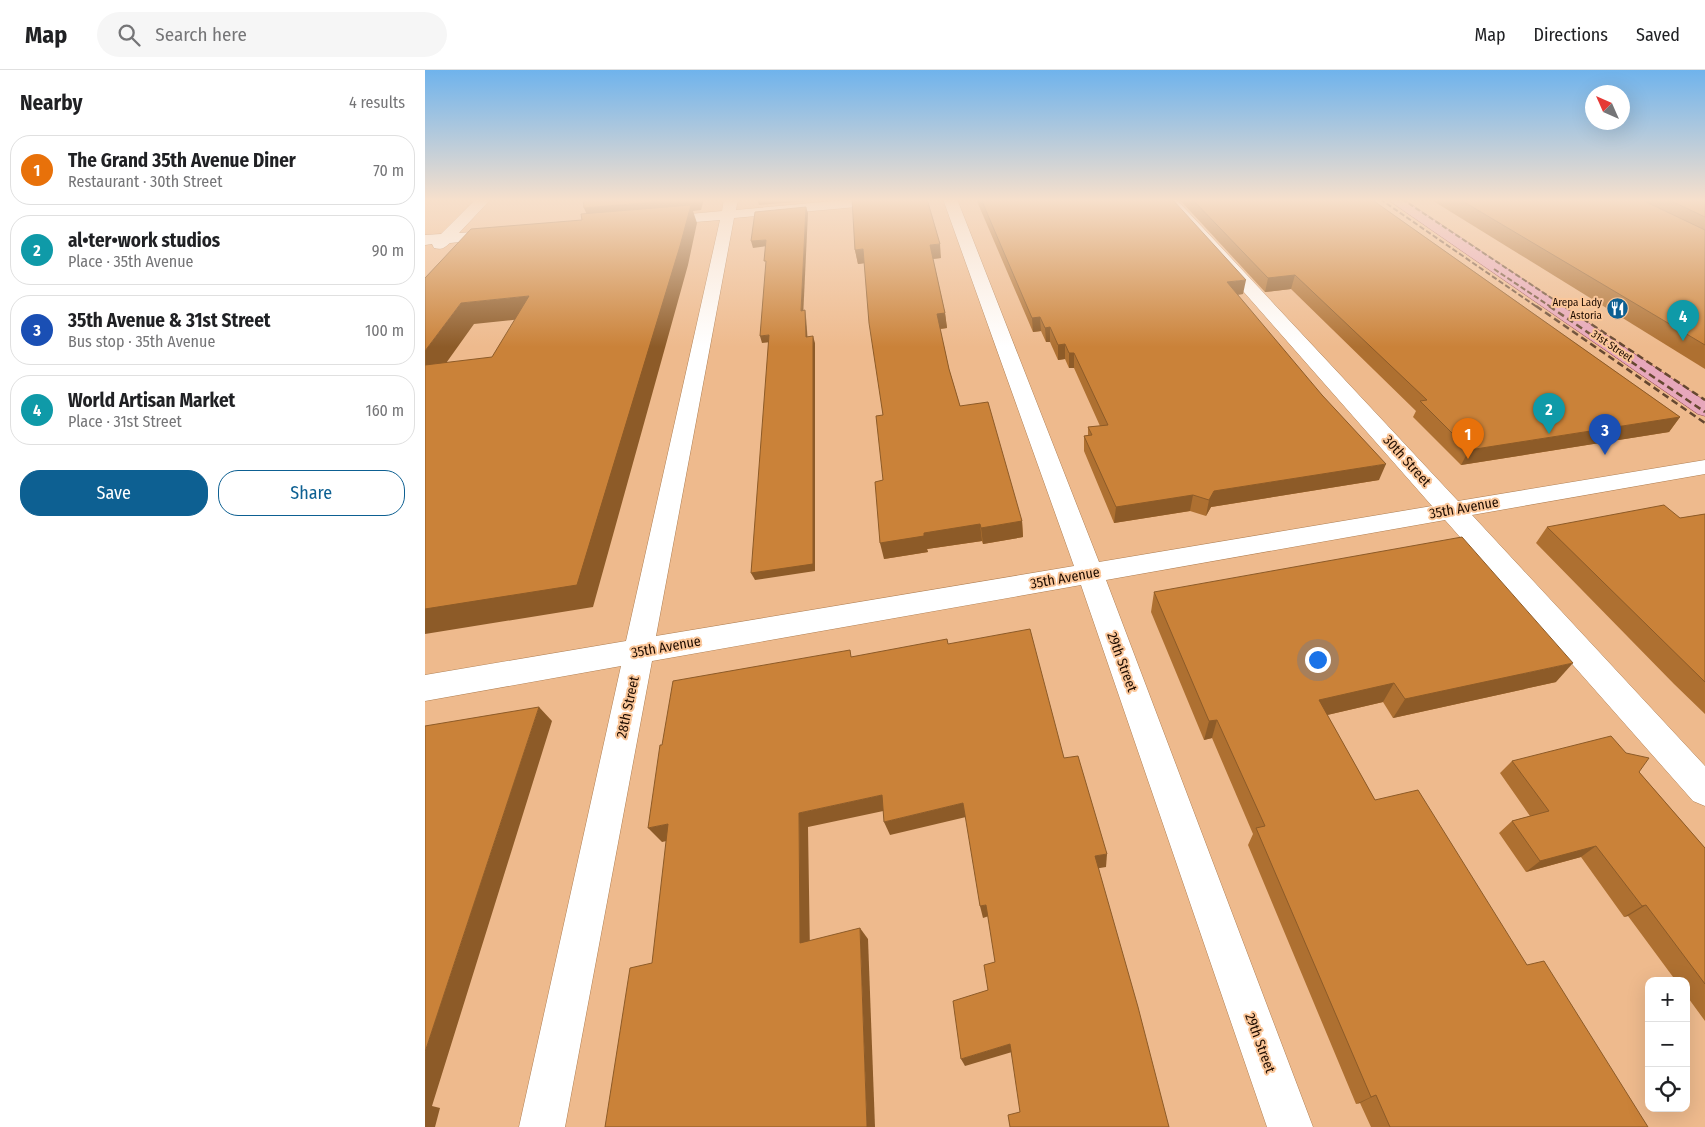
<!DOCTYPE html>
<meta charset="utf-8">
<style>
:root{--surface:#fff;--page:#f6f6f6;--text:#202124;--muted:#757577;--line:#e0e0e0;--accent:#0d6092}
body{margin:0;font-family:"Fira Sans Condensed",sans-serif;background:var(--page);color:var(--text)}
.controls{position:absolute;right:15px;bottom:15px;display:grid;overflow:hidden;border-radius:10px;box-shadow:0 5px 20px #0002}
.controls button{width:45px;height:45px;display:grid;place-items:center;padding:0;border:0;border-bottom:1px solid var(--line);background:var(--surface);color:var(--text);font:25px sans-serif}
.compass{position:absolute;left:1160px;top:15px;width:45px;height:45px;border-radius:50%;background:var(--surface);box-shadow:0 5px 20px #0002;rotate:315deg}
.you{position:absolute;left:892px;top:589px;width:18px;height:18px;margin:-12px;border:4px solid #fff;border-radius:50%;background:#1a73e8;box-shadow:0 0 0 8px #1a73e833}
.badge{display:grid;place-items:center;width:32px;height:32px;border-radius:50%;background:var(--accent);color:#fff;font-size:16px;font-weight:700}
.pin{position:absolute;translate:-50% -41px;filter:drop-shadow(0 1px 2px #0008)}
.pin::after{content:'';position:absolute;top:26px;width:18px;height:15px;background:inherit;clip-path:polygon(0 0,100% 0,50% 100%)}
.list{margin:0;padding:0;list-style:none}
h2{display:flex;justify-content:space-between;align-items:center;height:65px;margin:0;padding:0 20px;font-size:21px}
h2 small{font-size:16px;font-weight:400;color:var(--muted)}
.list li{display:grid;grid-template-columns:32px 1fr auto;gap:15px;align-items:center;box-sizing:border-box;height:70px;margin:0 10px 10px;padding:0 10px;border:1px solid var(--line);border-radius:20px}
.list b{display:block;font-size:19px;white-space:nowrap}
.list p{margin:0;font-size:16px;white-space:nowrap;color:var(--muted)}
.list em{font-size:16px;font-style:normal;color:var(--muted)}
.actions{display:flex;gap:10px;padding:15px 20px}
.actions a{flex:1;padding:11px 0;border:1px solid var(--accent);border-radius:20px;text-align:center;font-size:18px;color:var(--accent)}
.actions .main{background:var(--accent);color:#fff}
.icon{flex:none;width:28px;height:28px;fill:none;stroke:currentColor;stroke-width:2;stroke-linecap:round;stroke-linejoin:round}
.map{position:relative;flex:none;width:1280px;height:1057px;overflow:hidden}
header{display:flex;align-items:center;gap:30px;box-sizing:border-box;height:70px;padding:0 25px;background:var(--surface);border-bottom:1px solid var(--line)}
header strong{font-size:24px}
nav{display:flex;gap:28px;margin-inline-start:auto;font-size:18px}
.search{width:350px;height:45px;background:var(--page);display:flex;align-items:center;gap:12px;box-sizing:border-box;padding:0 18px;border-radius:28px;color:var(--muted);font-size:19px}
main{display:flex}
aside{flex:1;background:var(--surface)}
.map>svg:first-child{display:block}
</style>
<header>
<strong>Map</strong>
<div class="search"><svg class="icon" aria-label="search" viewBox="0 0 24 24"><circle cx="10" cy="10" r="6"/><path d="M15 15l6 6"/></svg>Search here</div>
<nav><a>Map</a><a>Directions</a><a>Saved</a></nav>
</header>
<main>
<aside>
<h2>Nearby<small>4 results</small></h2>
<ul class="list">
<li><span class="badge" style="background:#e8710a">1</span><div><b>The Grand 35th Avenue Diner</b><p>Restaurant · 30th Street</p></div><em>70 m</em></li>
<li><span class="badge" style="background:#0f9aa8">2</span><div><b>al•ter•work studios</b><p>Place · 35th Avenue</p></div><em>90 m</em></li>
<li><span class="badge" style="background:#1a4fb4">3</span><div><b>35th Avenue &amp; 31st Street</b><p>Bus stop · 35th Avenue</p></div><em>100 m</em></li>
<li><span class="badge" style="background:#0f9aa8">4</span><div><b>World Artisan Market</b><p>Place · 31st Street</p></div><em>160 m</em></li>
</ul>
<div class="actions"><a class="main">Save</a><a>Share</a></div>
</aside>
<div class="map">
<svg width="1280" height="1057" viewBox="0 0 1280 1057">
<rect width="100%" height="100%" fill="#eeba8d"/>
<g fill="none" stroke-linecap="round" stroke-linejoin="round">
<defs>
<g id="minor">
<path d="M 51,129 L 66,129 L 34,163 L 76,160 L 83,164 L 81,167 L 25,173 C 19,178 17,180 9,178 L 7,174 L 0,175 L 0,165 L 16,164 Z"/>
<path d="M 299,129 L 313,129 L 311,140 L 431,129 L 483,129 L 476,133 L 309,148 L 231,566 L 649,496 L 518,129 L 532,129 L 674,492 L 1007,436 L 737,129 L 751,129 L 1033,431 L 1280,390 L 1280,404 L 1047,445 L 1280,696 L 1280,736 L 1268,731 L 1020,450 L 681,510 L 888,1057 L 842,1057 L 656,515 L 227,591 L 140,1057 L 94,1057 L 196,596 L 0,631 L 0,605 L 201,571 L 295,150 L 233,155 L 226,151 L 233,147 L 297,141 Z"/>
</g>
<path id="major" d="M 962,129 L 978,129 L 1280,331 L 1280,346 L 1273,344 Z"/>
</defs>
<use href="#minor" stroke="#af7f53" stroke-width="1"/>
<use href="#major" stroke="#964b5c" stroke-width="1"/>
<use href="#minor" fill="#fff" fill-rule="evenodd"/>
<use href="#major" fill="#e7a7bb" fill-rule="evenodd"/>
<g stroke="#654730" stroke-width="2" stroke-dasharray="5.5 2.5" stroke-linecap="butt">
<path d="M 955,129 L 1112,237"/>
<path d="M 977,129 L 1140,237"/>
<path d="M 1069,199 L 1126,237"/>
</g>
<g stroke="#654730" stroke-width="2.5" stroke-dasharray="7 4" stroke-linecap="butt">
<path d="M 1111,236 L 1280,353"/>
<path d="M 1124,236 L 1280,342"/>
<path d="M 1139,236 L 1280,330"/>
</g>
</g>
<g fill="#ae7031">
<path d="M 551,129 L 747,129 L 818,224 L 812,225 L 954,410 L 786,437 L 781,446 L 765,441 L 689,453 L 659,381 L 659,366 L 663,365 L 663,357 L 675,356 L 649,298 L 644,298 L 640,289 L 633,290 L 625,272 L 621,272 L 616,261 L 608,262 Z"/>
<path d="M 754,129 L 946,129 L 1255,347 L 1244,362 L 1036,395 L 988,347 L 991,341 L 866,219 L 840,222 Z"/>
<path d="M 1005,129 L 1280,129 L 1280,299 Z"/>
<path d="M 430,180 L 516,188 L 508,189 L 520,243 L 522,258 L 515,259 L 524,299 L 535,336 L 597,451 L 598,467 L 558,474 L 557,471 L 502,479 L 503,482 L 459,489 L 458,345 L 439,193 L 433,194 Z"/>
<path d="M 1280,444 L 1280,644 L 1249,614 L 1111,473 L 1122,457 L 1255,448 Z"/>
<path d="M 729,522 L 1131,612 L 968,648 L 958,632 L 902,645 L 950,730 L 1102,895 L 1223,1057 L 946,1057 L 935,1033 L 931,1034 L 823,775 L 828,764 L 787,668 L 779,670 L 726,542 Z"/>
<path d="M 1087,691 L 1214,702 L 1280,778 L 1280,951 L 1261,925 L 1261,911 L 1251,911 L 1203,846 L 1199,847 L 1156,787 L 1101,802 L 1074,763 L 1087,751 L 1105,746 L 1075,703 Z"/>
</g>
<g fill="#8d5b28">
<path d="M 264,129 L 279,129 L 276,140 L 268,141 L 272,153 L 263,195 L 168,537 L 0,564 L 0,539 L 164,150 L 159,138 Z"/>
<path d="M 332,129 L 384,129 L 384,131 L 334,135 Z"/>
<path d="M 381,137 L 383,143 L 378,248 L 376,241 Z"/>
<path d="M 341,170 L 342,176 L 328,178 L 326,171 Z"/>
<path d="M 515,174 L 516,188 L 506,189 L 505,175 Z"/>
<path d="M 438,179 L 441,193 L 433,194 L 430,180 Z"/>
<path d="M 870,205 L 866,219 L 840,222 L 843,208 Z"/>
<path d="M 821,210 L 818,224 L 799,226 L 802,212 Z"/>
<path d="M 104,226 L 115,247 L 49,254 L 4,317 L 0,312 L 0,281 L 36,233 Z"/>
<path d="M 380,240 L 381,247 L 383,274 L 381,267 Z"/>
<path d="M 520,243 L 522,258 L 514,259 L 512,244 Z"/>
<path d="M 615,247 L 616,261 L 608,262 L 607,248 Z"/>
<path d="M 625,257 L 625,272 L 621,272 L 620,258 Z"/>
<path d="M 344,265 L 346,272 L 337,273 L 335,266 Z"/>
<path d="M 388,266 L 390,273 L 390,501 L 330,510 L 326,503 Z"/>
<path d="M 640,274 L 640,289 L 633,290 L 633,275 Z"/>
<rect x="644" y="283" width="5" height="15"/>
<path d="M 1255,347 L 1244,362 L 1036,395 L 1044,380 Z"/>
<path d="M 961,394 L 954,410 L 786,437 L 781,446 L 784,430 L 789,421 Z"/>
<path d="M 768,425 L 765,441 L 689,453 L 691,437 Z"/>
<path d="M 597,451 L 598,467 L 558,474 L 556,458 Z"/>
<path d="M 555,454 L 557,471 L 502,479 L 503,482 L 459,489 L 455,473 L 499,463 Z"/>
<path d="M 1148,593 L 1131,612 L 968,648 L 980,629 Z"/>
<path d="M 969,613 L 958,632 L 885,649 L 894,630 Z"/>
<path d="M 114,637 L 127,651 L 7,1036 L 15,1038 L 10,1057 L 0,1057 L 0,982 Z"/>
<path d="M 792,650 L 787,668 L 779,670 L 784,651 Z"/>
<path d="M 457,725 L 463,740 L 383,757 L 385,884 L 375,873 L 374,743 Z"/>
<path d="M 538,733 L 541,747 L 465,765 L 459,752 Z"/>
<path d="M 243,754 L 256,768 L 237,772 L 223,758 Z"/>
<path d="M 1171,776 L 1156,787 L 1101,802 L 1115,791 Z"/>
<path d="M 682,784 L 681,797 L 669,799 L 670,786 Z"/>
<path d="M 561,835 L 564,846 L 558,848 L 555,836 Z"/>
<path d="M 1221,835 L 1203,846 L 1199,847 L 1217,836 Z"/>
<path d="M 435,858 L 443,869 L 450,1057 L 442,1057 Z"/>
<path d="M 585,974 L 587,982 L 540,996 L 536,989 Z"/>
<path d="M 951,1025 L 935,1033 L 931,1034 L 946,1027 Z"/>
</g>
<g fill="#ca8239" stroke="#8d5b28">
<path d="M 158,129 L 264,129 L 159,138 Z"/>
<path d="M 427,129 L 502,129 L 515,174 L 505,175 L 520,243 L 512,244 L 524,299 L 535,336 L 563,332 L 597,451 L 556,458 L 555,454 L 499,463 L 499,466 L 455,473 L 450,412 L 458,410 L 451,346 L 458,345 L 444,253 L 438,179 L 430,180 Z"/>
<path d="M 556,129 L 747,129 L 821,210 L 802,212 L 897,325 L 961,394 L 789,421 L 784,430 L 768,425 L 691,437 L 659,366 L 667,365 L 663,357 L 683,355 L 649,283 L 644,283 L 640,274 L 633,275 L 625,257 L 620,258 L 615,247 L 607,248 Z"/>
<path d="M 767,129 L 946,129 L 1255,347 L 1044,380 L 995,331 L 1002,330 L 870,205 L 843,208 Z"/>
<path d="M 1034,129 L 1215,129 L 1280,160 L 1280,275 Z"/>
<path d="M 1242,129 L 1280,129 L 1280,147 Z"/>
<path d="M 266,135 L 255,176 L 152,515 L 0,539 L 0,295 L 67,287 L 104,226 L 36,233 L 0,281 L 0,208 L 46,159 L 157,150 L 156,144 Z"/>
<path d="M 381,137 L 376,241 L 380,240 L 381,267 L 388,266 L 388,494 L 326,503 L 344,265 L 335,266 L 341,191 L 339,191 L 341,170 L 326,171 L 330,142 Z"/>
<path d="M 1239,435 L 1255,448 L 1280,444 L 1280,612 L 1122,457 Z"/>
<path d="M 1037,467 L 1148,593 L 980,629 L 969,613 L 894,630 L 950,730 L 993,720 L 1102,895 L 1119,891 L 1223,1057 L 965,1057 L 951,1025 L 946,1027 L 831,758 L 840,756 L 792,650 L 784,651 L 729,522 Z"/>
<path d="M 605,559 L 639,688 L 653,686 L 682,784 L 670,786 L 713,937 L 744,1057 L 585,1057 L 583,1045 L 595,1042 L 585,974 L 536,989 L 528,931 L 563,920 L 559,895 L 570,892 L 561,835 L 555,836 L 538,733 L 459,752 L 457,725 L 374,743 L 375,873 L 435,858 L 442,1057 L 180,1057 L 205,898 L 227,893 L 243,754 L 223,758 L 235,675 L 237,675 L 248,611 L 425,580 L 426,587 L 522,569 L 523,574 Z"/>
<path d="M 114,637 L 0,982 L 0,656 Z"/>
<path d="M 1186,666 L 1201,683 L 1224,688 L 1214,702 L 1280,778 L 1280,914 L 1221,835 L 1217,836 L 1171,776 L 1115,791 L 1087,751 L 1124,741 L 1087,691 Z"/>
</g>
<linearGradient id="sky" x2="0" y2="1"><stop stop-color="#6fb3ec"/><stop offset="0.47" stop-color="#f7e0cc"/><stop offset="1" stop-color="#f7e0cc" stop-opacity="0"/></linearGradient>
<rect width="1280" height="277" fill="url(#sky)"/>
<defs>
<symbol id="restaurant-disc" viewBox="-11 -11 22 22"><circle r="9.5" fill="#0d6092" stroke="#fbc79a"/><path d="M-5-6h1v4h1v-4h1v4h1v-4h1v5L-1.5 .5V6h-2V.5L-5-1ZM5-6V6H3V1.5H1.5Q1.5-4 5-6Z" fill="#fff"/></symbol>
</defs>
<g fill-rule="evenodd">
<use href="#restaurant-disc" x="1180" y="226" width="25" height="25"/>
</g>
<g text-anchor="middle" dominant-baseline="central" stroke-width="4" stroke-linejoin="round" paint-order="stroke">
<g font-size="11" fill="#1e0c00" stroke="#fbc79a" text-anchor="end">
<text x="1177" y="232">Arepa Lady<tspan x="1177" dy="13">Astoria</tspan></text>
</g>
<g font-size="11" fill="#1e0c00" stroke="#fbc79a">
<text transform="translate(1187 276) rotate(34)">31st Street</text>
</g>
<g font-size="14" fill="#1e0c00" stroke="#fbc79a">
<text transform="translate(982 391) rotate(48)">30th Street</text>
<text transform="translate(1039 438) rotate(-10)">35th Avenue</text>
<text transform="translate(640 508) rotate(-10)">35th Avenue</text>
<text transform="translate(241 577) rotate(-10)">35th Avenue</text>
<text transform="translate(697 592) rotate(70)">29th Street</text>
<text transform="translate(203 637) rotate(-78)">28th Street</text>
<text transform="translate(835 973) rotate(70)">29th Street</text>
</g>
</g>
</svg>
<div class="controls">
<button>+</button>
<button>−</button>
<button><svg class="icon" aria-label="locate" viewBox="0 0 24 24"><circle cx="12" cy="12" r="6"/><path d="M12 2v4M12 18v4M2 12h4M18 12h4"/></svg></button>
</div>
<svg class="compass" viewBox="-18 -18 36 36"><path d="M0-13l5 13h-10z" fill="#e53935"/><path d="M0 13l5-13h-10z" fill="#757577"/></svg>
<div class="you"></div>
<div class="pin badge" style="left:1043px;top:389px;background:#e8710a">1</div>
<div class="pin badge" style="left:1124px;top:364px;background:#0f9aa8">2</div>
<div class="pin badge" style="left:1180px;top:385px;background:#1a4fb4">3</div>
<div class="pin badge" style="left:1258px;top:271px;background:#0f9aa8">4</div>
</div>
</main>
